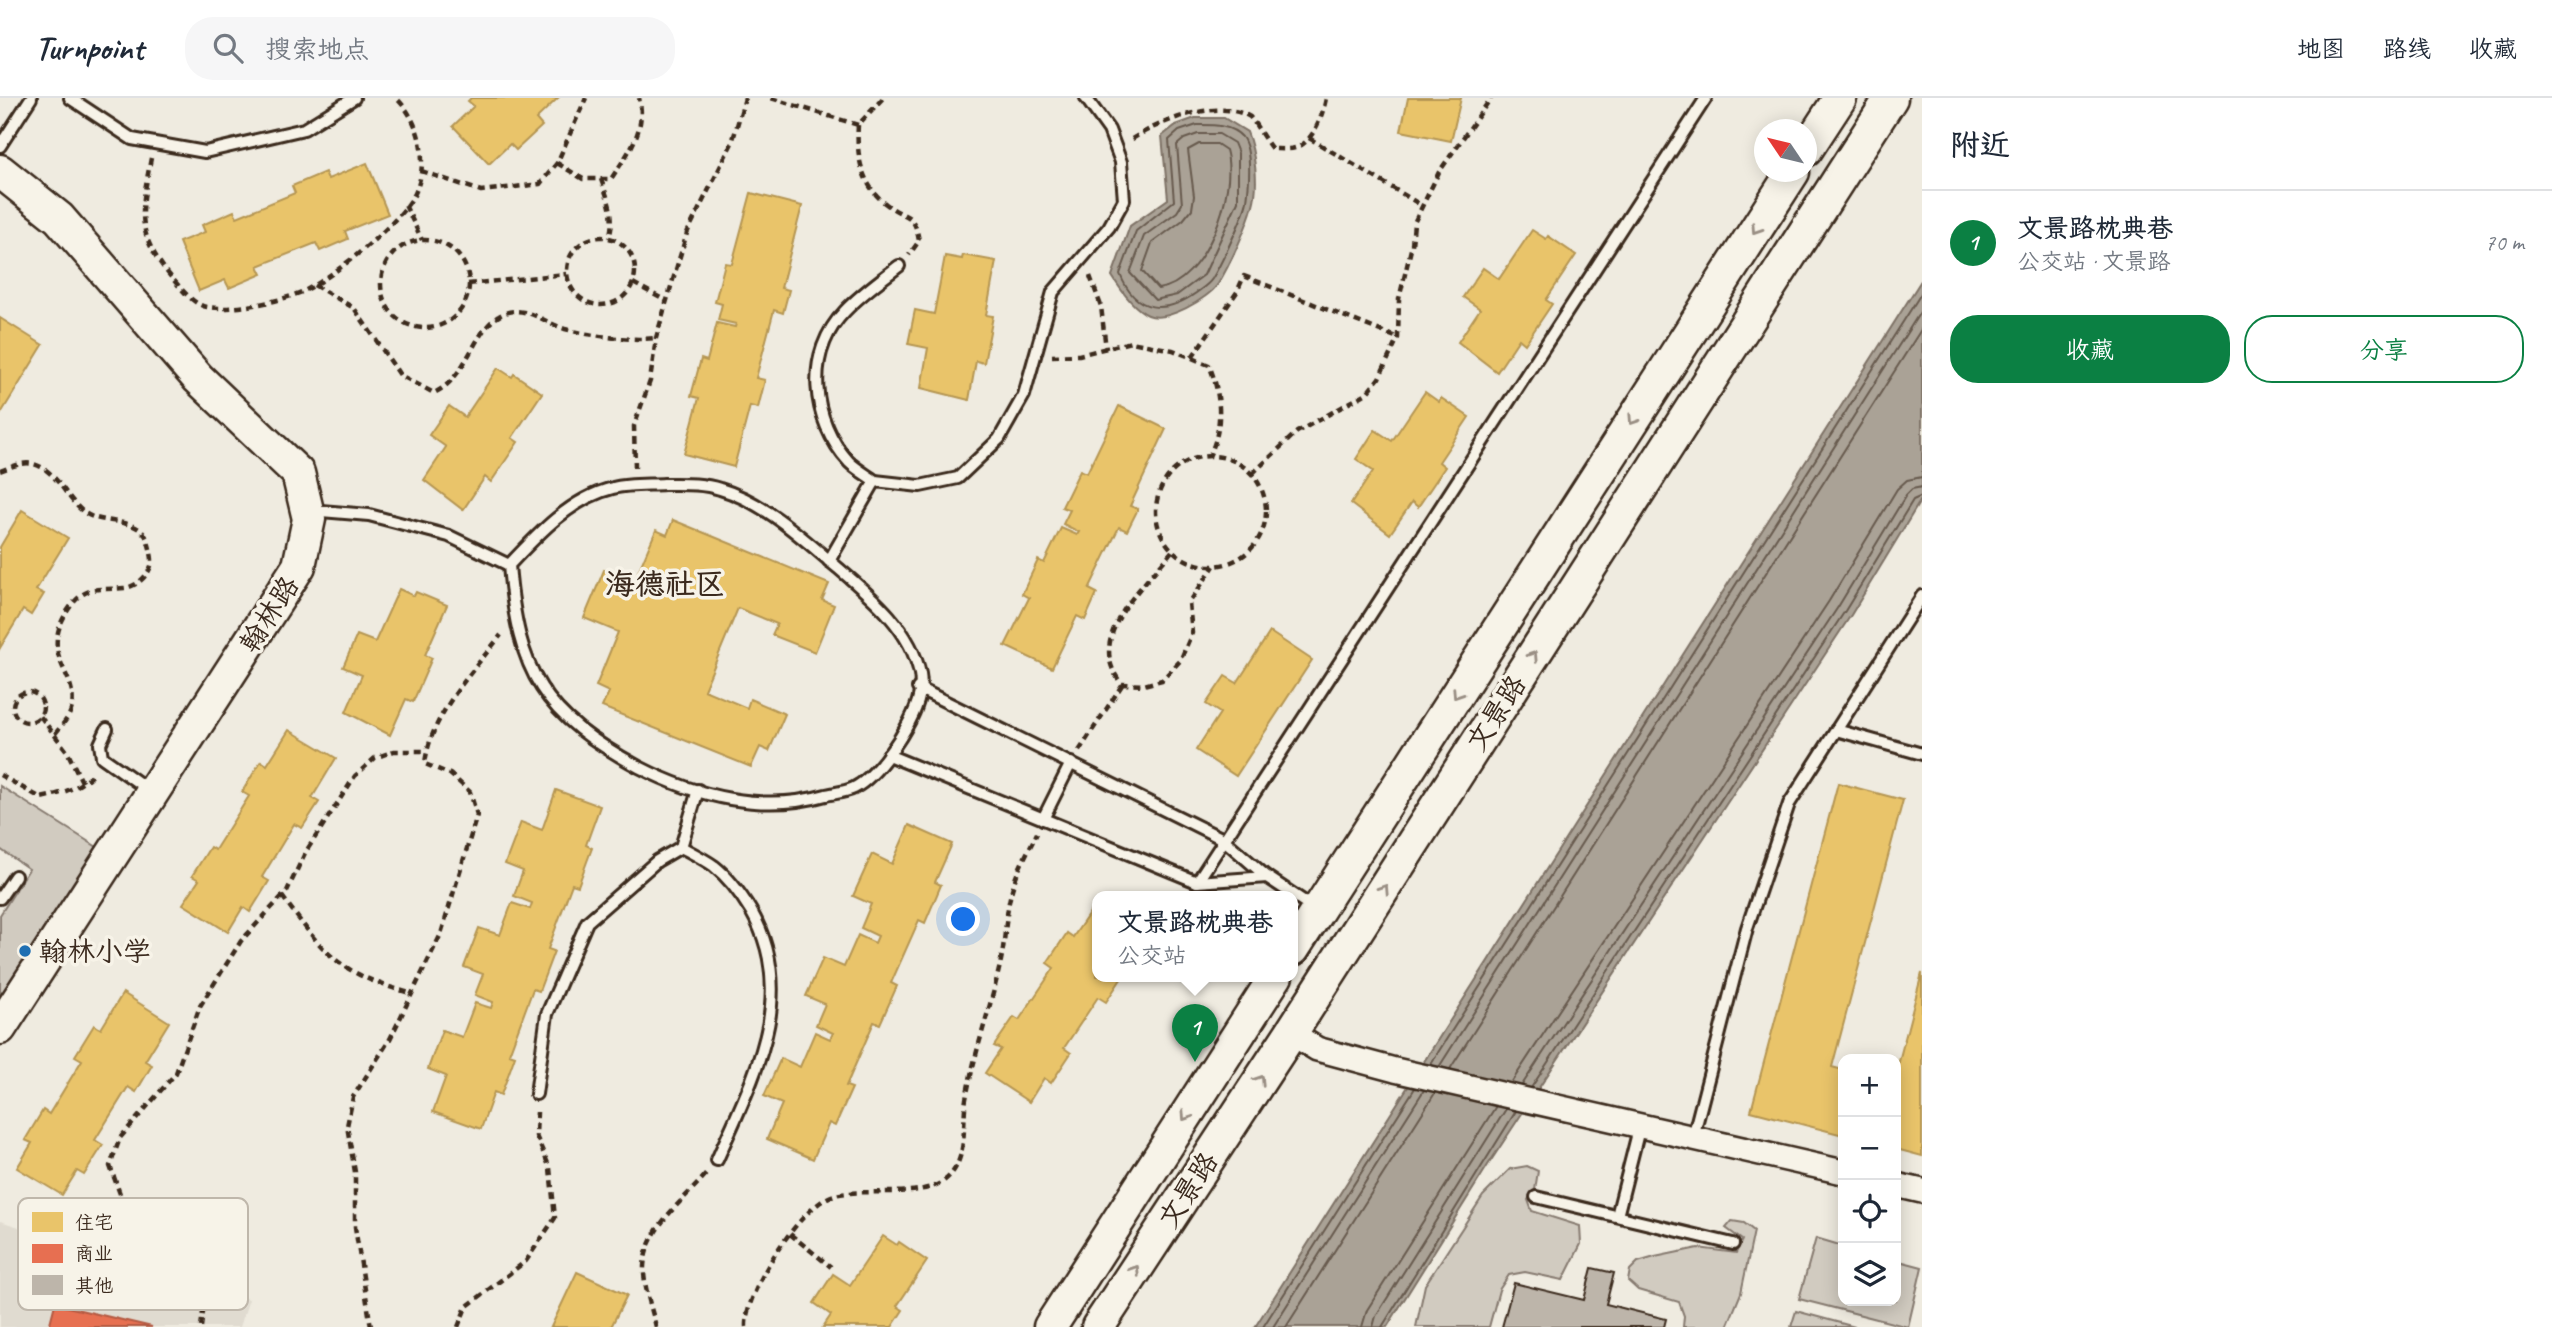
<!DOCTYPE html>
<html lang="zh">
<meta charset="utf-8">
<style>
:root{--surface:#fff;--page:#f6f6f7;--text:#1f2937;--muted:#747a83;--line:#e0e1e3;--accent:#0b8043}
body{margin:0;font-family:Caveat,"LXGW WenKai TC",sans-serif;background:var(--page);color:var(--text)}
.controls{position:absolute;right:21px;bottom:21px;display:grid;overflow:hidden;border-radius:14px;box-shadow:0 4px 18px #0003}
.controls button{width:63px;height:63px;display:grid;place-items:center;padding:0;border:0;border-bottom:2px solid var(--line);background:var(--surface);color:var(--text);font:35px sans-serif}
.compass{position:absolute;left:1754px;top:21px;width:63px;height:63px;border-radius:50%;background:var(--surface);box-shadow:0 4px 18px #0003;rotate:305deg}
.you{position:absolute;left:964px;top:822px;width:24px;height:24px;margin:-18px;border:5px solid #fff;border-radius:50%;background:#1a73e8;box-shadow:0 0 0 10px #1a73e833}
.badge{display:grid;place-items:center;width:46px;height:46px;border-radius:50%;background:var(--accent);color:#fff;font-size:23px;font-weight:700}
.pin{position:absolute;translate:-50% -58px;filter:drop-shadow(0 2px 4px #0008)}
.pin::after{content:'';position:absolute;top:37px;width:24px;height:21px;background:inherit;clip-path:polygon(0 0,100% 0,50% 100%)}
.popup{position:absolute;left:1092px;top:793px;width:206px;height:91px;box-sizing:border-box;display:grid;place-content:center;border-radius:14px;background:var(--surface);filter:drop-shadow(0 2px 5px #0005);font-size:23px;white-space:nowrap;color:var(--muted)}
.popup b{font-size:26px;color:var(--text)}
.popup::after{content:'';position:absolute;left:50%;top:100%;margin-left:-14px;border:14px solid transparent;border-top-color:var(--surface)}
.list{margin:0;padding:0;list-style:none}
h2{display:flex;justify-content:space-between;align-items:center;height:91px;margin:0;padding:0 28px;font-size:30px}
h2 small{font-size:23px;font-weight:400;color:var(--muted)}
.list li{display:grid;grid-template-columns:46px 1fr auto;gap:21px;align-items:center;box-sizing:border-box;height:105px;padding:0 28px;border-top:2px solid var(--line)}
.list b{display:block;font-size:26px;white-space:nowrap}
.list p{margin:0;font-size:23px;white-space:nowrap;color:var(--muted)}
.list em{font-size:23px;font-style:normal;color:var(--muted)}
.actions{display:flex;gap:14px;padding:21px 28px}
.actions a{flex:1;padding:16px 0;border:2px solid var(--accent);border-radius:28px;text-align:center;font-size:24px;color:var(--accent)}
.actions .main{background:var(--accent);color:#fff}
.icon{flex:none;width:38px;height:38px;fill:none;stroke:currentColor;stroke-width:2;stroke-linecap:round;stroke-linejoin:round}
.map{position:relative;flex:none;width:1922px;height:1229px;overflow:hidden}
header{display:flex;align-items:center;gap:42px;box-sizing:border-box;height:98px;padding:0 35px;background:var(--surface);border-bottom:2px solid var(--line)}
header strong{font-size:33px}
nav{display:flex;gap:38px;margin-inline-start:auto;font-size:24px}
.search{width:490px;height:63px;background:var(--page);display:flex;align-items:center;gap:18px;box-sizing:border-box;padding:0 24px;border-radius:28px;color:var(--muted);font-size:26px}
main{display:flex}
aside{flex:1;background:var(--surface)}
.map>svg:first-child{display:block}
</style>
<header>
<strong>Turnpoint</strong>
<div class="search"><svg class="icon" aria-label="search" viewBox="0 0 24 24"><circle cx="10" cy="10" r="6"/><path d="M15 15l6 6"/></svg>搜索地点</div>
<nav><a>地图</a><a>路线</a><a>收藏</a></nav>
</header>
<main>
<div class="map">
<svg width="1922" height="1229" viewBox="0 0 1922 1229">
<rect width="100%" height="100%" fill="#efebe0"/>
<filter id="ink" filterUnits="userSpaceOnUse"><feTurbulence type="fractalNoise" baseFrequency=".0143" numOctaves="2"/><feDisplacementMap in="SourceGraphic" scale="14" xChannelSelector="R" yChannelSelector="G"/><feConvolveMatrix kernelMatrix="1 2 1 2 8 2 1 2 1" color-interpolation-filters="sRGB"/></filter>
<g filter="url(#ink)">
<path fill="#e0dbd0" d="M 0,1123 L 249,1201 L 240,1229 L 0,1229 Z"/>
<g fill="#d1cbc0" stroke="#867a6f" stroke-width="2">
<path d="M 0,688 L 105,754 L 0,914 L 0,817 L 29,771 L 0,751 Z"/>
<path d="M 1527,1068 L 1538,1073 L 1535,1092 L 1528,1102 L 1532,1113 L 1580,1128 L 1581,1146 L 1563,1182 L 1525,1174 L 1509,1177 L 1499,1192 L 1489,1229 L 1416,1229 L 1425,1187 L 1483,1098 L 1510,1071 Z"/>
<path d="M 1732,1123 L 1744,1125 L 1754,1133 L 1741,1195 L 1727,1229 L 1683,1229 L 1684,1218 L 1679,1204 L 1638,1192 L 1628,1183 L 1630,1172 L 1638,1164 L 1655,1159 L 1698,1150 L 1736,1155 L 1742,1142 L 1726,1130 Z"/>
<path d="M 1816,1140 L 1843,1148 L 1843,1203 L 1896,1203 L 1896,1162 L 1922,1169 L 1908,1229 L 1799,1201 Z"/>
<path d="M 1796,1213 L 1855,1229 L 1791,1229 Z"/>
</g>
<g fill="#aaa296" stroke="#7e7266" stroke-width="2">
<path d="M 1195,20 L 1224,20 L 1247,34 C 1255,54 1259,86 1253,107 C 1247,129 1230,167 1218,186 C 1208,201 1166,225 1148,217 C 1133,210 1120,191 1112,178 L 1130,128 L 1168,101 L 1162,38 L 1176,27 Z"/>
<path d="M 1922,181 L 1922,400 L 1851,517 L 1488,1067 L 1387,1229 L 1255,1229 Z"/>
</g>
<g fill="#e9c46a" stroke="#b59653" stroke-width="2">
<path d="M 471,0 L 558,0 L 536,21 L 542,28 L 516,52 L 510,46 L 489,66 L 453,28 L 474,8 L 468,3 Z"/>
<path d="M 1408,0 L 1461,0 L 1451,43 L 1401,33 Z"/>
<path d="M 367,65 L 388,116 L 345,133 L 348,141 L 320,153 L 316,145 L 258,168 L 262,176 L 229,190 L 225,182 L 199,193 L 179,144 L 205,134 L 202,127 L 234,113 L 237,119 L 295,95 L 292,88 L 325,74 L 328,81 Z"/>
<path d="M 751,95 L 802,108 L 781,190 L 789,192 L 783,215 L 774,212 L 756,280 L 765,282 L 758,310 L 750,308 L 734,369 L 684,356 L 699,300 L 691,298 L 701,261 L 707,263 L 717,225 L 735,229 L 736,226 L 718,222 L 722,206 L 715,204 L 725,165 L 732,166 Z"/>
<path d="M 1532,132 L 1546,141 L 1548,138 L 1576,157 L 1546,202 L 1552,206 L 1525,246 L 1519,241 L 1497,274 L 1458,244 L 1480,211 L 1463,199 L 1483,170 L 1499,181 Z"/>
<path d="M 963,157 L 996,163 L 986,217 L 993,218 L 984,265 L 976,263 L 969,302 L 921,290 L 928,250 L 908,246 L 915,212 L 934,216 L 945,158 L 962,161 Z"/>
<path d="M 0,220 L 43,247 L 0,317 Z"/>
<path d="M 498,270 L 512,279 L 514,276 L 542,295 L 512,340 L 518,344 L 491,384 L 485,379 L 463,412 L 424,382 L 446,349 L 429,337 L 449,308 L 465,319 Z"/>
<path d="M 1425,294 L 1439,304 L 1441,300 L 1469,319 L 1439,364 L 1445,369 L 1418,409 L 1412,404 L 1390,436 L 1351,406 L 1373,373 L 1356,361 L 1375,332 L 1392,343 Z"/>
<path d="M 1119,308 L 1166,331 L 1130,408 L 1138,411 L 1127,433 L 1119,429 L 1089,491 L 1097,495 L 1085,522 L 1077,518 L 1052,570 L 1005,548 L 1029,500 L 1022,496 L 1038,462 L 1044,465 L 1061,430 L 1077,437 L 1079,434 L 1063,426 L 1070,412 L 1062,409 L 1080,372 L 1087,375 Z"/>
<path d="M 22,412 L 68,440 L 36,492 L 44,496 L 31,517 L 23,512 L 0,550 L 0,449 Z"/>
<path d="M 673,422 L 829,486 L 822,502 L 834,507 L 815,554 L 772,537 L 777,526 L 738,510 L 704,592 L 747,610 L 750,601 L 785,616 L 769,653 L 760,649 L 751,669 L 602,609 L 609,594 L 596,588 L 618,534 L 584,520 L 604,472 L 634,484 L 656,432 L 667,437 Z"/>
<path d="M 399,491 L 414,498 L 416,494 L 447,507 L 425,557 L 432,560 L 413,604 L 406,601 L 390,637 L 346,614 L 362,577 L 343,569 L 357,537 L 375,544 Z"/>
<path d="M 1270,534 L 1312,562 L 1236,678 L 1196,652 L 1220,615 L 1206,606 L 1225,578 L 1237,585 Z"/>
<path d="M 289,632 L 336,660 L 312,700 L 319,704 L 302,730 L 294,726 L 262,779 L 269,783 L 250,814 L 243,809 L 228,834 L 183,806 L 199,782 L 192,778 L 210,749 L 215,752 L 249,698 L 242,694 L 261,663 L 267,667 Z"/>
<path d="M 1838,685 L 1903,702 L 1832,969 L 1843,972 L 1843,1037 L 1751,1013 Z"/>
<path d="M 556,692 L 600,708 L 586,747 L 592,750 L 578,788 L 572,786 L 548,851 L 554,853 L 539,893 L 533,891 L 509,956 L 515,958 L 501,997 L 494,994 L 481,1031 L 433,1014 L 446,978 L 428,971 L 442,932 L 462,939 L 475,905 L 491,910 L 493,904 L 475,897 L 483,876 L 464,869 L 479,830 L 500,837 L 512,805 L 530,811 L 532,805 L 514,798 L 523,773 L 505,766 L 521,724 L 542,732 Z"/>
<path d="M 909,727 L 952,746 L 935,784 L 941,787 L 925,825 L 919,822 L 891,885 L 897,888 L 880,926 L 874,924 L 846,988 L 852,990 L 835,1028 L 829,1025 L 813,1061 L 767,1041 L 782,1006 L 764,998 L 781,960 L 800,969 L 815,934 L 830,941 L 833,935 L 816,927 L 825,906 L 806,898 L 823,860 L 844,869 L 858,837 L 875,845 L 878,838 L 861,830 L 871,806 L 853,798 L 872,756 L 892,766 Z"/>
<path d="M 1097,804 L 1097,878 L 1123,878 L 1106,904 L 1098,899 L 1064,950 L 1071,955 L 1051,985 L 1044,980 L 1029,1004 L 985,975 L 1001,951 L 994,948 L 1014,919 L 1019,922 L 1054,870 L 1047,865 L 1067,835 L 1073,839 Z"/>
<path d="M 1922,875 L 1922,1058 L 1896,1051 L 1896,975 Z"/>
<path d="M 123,895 L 169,924 L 145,963 L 152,967 L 136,994 L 128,989 L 95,1042 L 103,1047 L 84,1077 L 77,1073 L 62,1097 L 17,1070 L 32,1045 L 25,1042 L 43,1012 L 49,1016 L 82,962 L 75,958 L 94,927 L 101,931 Z"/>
<path d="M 883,1138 L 897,1147 L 899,1144 L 927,1163 L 897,1208 L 903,1212 L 892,1229 L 823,1229 L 831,1217 L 814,1205 L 833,1176 L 850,1187 Z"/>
<path d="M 577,1174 L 627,1197 L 611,1229 L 551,1229 Z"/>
</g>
<path fill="#e76f51" stroke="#b35a42" stroke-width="2" d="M 55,1206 L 152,1229 L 49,1229 Z"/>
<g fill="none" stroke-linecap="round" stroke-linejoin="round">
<g stroke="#675a4e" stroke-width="2">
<path d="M 1197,27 C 1211,27 1231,26 1242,39 C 1252,52 1249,87 1247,103 C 1245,116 1220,168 1212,181 C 1208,187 1201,191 1196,195 C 1165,217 1135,215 1120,176 L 1136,133 L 1174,103 L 1169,42 L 1179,33 Z"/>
<path d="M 1198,36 L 1219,36 L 1234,45 L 1238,55 L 1238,103 L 1204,177 L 1177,197 L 1155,202 L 1130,175 L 1144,138 L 1177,114 L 1182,106 L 1177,47 L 1184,41 Z"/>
<path d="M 1199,46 L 1217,46 L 1226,52 C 1238,93 1205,186 1158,191 L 1142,173 L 1152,145 L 1183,122 L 1192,111 L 1194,98 L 1188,52 Z"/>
<path d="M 1430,967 L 1922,194"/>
<path d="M 1439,969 L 1922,211"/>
<path d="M 1450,971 L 1922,230"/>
<path d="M 1511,985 L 1829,503 L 1897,391 L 1907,382 L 1922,379"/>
<path d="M 1522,987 L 1838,509 L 1906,397 L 1912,391 L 1922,389"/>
<path d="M 1531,990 L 1845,513 L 1913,402 L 1922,398"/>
<path d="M 1263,1229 L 1415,990"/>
<path d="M 1273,1229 L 1424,992"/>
<path d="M 1286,1229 L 1435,995"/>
<path d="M 1362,1229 L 1367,1212 L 1496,1008"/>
<path d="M 1373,1229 L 1376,1218 L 1506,1011"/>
<path d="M 1382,1229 L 1516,1013"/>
</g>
</g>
<path fill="#bdb5aa" stroke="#3b2a1e" stroke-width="2" d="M 1592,1170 L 1614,1175 L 1606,1206 L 1666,1221 L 1664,1229 L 1502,1229 L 1514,1185 L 1584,1202 Z"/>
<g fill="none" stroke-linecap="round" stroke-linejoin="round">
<defs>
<g id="lane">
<path d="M 70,0 L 132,41 L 205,54 L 304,31 L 354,0"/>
<path d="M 0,48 L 31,0"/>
<path d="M 875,383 L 920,388 L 958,380 L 999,341 L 1024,297 L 1053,194 L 1109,129 L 1124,102 L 1121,64 L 1109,32 L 1086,0"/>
<path d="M 309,412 L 369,417 L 449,438 L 509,467 C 518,576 543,617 639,669 C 697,699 763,715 826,697 C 835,695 846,694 854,690 C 872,681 889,657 900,640 C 911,622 924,599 920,576 C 911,531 871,498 838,470 C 803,441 765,404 720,391 C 702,385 682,386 664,386 C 648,387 628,386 613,390 C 571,400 537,437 509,467"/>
<path d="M 829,463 L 875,383 C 867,377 856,371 849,364 C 811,322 804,255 845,213 C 861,196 881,182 899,168"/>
<path d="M 918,590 L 1223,741 L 1267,779 L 1315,811"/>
<path d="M 107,631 L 100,646 L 102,659 L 150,693"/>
<path d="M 1836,632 L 1922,656"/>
<path d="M 888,657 L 1197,784 L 1267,779"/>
<path d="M 1043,721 L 1071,665"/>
<path d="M 681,749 C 692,755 704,761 714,768 C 728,779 742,798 751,813 C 800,898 752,982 717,1062"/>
<path d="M 1197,784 L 1706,0"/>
<path d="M 0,800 L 15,778"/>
<path d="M 536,996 L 547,916 L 587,824 L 657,763 L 681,749 L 698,692"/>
<path d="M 1693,1039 L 1747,830 L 1789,706 L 1922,498"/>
<path d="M 1536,1099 L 1733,1146"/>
<path d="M 1617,1118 L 1640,1027"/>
</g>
<g id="street">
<path d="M 1291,935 L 1317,951 L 1395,972 L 1843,1074"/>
<path d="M 1896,1087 L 1922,1093"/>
</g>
<g id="secondary">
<path d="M 1806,52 L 1840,0"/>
<path d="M 0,73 L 59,120 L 198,280 L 298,375 L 309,421 L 299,468 L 0,930"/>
<path d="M 1293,851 L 1793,74"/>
<path d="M 1050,1229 L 1276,878"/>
<path d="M 1098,1229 L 1291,935 L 1891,0"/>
</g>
</defs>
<use href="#lane" stroke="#3b2a1e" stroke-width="16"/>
<use href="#street" stroke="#3b2a1e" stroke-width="28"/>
<use href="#secondary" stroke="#3b2a1e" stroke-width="37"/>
<g stroke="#3b2a1e" stroke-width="4.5" stroke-dasharray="7 5" stroke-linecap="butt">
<path d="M 771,0 L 858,27 L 883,0"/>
<path d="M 858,27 C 856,56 861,87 886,106 C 907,122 914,113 919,143 L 909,157"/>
<path d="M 1309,40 L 1421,107"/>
<path d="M 1132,41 C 1162,22 1219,0 1250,19 C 1258,29 1264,41 1272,51 C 1279,51 1288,52 1295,50 C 1313,45 1323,17 1326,0"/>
<path d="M 151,60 C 141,113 134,134 171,179 C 180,189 193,207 207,209 C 234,213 281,204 306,192 C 333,179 405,121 416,93 C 429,63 420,22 396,0"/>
<path d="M 557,65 L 583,81 L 611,81 C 628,55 647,32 639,0"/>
<path d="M 421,73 L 481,93 L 540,86 L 557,65 L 586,0"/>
<path d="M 601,81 C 608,102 616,118 609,140"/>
<path d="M 405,107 L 422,142"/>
<circle cx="601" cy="173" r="34"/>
<circle cx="425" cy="186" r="44"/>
<path d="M 1090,178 L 1101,208 L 1106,251"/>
<path d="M 633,185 L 666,203"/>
<path d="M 468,186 L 567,176"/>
<path d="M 314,187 L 354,210 L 400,277 L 434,295 C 467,280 473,233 499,218 C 522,204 543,224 565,231 C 591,238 630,243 656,240"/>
<path d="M 1052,258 L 1079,257 L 1131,244 L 1173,252 L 1209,267 C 1221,295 1224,330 1209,358"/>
<path d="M 1192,259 L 1237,194 L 1244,178 L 1398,240"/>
<circle cx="1211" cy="413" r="55"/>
<path d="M 635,370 L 634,328 L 650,283 L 656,240 L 677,168 L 687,135 L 732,45 L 745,0"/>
<path d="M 0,373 C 14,368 26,361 41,369 C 59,378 68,403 85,415 C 102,427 132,419 145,437 C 148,441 152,457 152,462 C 152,475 137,489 124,490 C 99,493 86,485 68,512 C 38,559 78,573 72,609 C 70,619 61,628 55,636"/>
<path d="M 1252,376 L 1297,334 L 1367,295 L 1379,280 L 1398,240 L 1399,201 L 1412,147 L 1414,125 L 1439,74 L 1491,0"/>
<path d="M 1172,453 C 1145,488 1082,539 1122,586 L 1144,587 L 1162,582 L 1180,563 L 1192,535 L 1189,505 L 1214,468"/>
<circle cx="28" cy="609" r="15"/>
<path d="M 40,618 L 67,653 L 83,686"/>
<path d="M 1079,653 L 1122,587"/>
<path d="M 0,677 L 41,700 C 63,695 78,691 94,675"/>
<path d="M 282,798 C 324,856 339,876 410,895"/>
<path d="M 790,1136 L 831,1169"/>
<path d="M 201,1229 L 208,1176 L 188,1148 L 145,1136 L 124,1107 L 110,1068 L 120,1040 L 176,975 L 200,908 L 241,843 L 287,793 L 305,755 L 355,678 L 375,660 L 394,653 L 426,653"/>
<path d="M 371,1229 L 355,1129 L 355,1074 L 347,1028 L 353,999 L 390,941 L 441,836 L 477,717 L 470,694 L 450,676 L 425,666 C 430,618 472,574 501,537"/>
<path d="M 458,1229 L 466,1209 L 526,1163 L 555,1120 L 550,1070 L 536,1038 L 537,1014"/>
<path d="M 656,1229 C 652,1212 645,1192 644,1175 C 642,1132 683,1104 707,1075"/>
<path d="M 746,1229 C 744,1195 801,1105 835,1097 C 865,1090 921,1101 945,1082 C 969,1063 962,1026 966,1001 C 974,956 990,912 1000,867 C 1006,841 1005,813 1013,788 C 1018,770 1029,752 1037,735"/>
</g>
<use href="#lane" stroke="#f7f3e8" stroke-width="10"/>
<use href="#street" stroke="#f7f3e8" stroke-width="23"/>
<use href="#secondary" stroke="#f7f3e8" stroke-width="32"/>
</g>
<defs><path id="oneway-chevron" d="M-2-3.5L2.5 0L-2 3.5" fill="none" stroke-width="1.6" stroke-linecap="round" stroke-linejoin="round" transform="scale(1.75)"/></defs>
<g stroke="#998e83">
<use href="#oneway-chevron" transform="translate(1756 131) rotate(123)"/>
<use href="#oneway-chevron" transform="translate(1633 322) rotate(123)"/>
<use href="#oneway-chevron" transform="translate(1533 558) rotate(-57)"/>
<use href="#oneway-chevron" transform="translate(1457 596) rotate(123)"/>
<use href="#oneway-chevron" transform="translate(1384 791) rotate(-57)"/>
<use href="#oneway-chevron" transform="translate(1260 982) rotate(-57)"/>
<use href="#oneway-chevron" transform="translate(1186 1018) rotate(123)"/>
<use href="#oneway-chevron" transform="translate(1135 1172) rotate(-57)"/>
</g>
</g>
<circle fill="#1f6fb2" stroke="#f7f3e8" stroke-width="2.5" cx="25" cy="853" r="7"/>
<g text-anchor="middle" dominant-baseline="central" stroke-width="7" stroke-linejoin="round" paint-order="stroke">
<g font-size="28" fill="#3b2a1e" stroke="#f7f3e8">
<text transform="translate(269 516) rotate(-57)">翰林路</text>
<text transform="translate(1496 615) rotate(-57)">文景路</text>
<text transform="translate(1188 1092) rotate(-57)">文景路</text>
</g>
<g font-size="28" fill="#3b2a1e" stroke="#f7f3e8" text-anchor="start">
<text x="39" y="853">翰林小学</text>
</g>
<g font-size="30" font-weight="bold" fill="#3b2a1e" stroke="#f7f3e8">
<text x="665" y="486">海德社区</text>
</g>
</g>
<rect x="18" y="1100" width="230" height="112" rx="10" fill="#f7f3e8" stroke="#bfb7ab" stroke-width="2"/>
<rect x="32" y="1114" width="31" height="20" fill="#e9c46a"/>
<rect x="32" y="1146" width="31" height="19" fill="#e76f51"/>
<rect x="32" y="1177" width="31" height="20" fill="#bdb5aa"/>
<g font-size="19" fill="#3b2a1e">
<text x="75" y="1131">住宅</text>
<text x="75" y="1162">商业</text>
<text x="75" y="1194">其他</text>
</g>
</svg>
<div class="controls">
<button>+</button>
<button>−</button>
<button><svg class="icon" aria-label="locate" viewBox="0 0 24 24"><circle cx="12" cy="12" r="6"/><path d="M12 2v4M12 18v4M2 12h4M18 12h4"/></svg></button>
<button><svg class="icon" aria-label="layers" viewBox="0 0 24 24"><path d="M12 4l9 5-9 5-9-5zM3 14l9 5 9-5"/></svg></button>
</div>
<svg class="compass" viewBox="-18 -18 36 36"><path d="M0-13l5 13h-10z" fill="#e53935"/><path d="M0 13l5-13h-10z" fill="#747a83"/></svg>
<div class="you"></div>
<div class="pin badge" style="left:1195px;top:964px">1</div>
<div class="popup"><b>文景路枕典巷</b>公交站</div>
</div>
<aside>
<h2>附近<small></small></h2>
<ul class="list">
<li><span class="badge">1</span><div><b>文景路枕典巷</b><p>公交站 · 文景路</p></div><em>70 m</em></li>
</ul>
<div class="actions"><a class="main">收藏</a><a>分享</a></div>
</aside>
</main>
